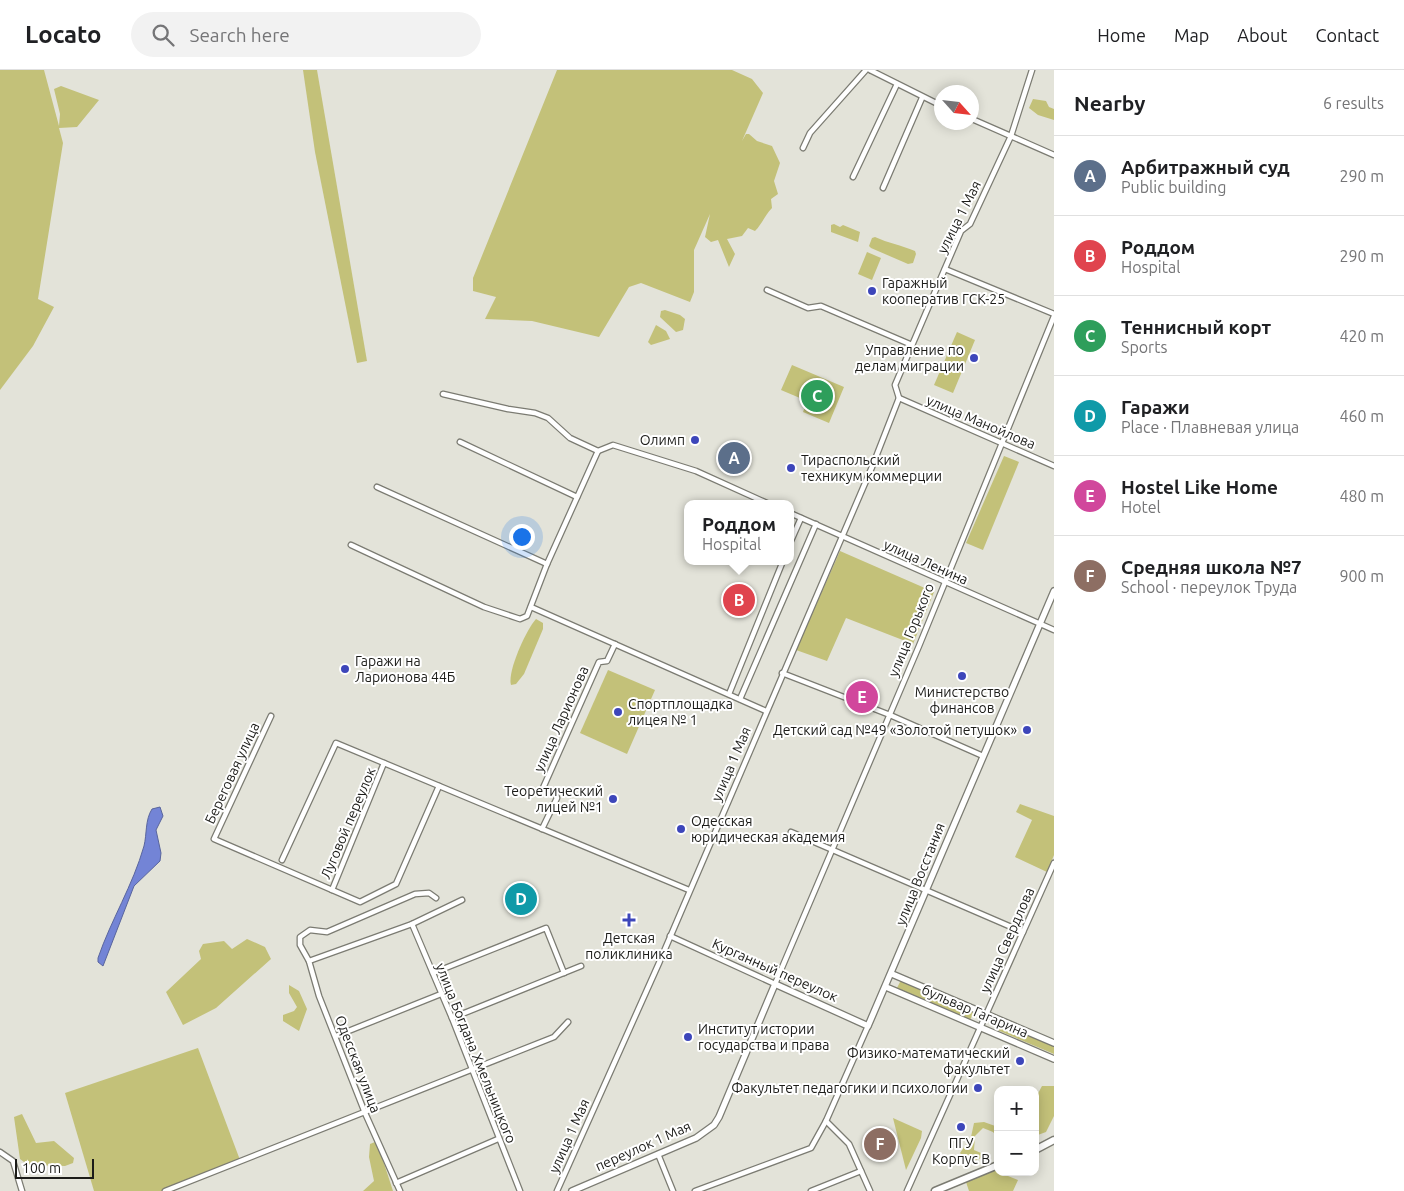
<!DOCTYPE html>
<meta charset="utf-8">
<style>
:root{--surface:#fff;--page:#f2f2f2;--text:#202124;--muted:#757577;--line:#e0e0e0;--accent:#3d46ba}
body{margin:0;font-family:Ubuntu,sans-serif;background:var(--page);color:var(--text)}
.controls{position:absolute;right:15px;bottom:15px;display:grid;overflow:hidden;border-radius:10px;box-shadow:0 2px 12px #0003}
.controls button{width:45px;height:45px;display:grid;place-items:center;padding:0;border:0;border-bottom:1px solid var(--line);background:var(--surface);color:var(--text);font:25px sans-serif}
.compass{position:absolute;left:934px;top:15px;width:45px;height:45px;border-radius:50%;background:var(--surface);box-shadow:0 2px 12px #0003;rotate:117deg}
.scale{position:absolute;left:15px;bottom:12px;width:79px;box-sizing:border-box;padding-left:5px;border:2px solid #1c1c19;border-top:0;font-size:14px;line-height:18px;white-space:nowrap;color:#1c1c19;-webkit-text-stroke:4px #fff;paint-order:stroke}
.you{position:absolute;left:521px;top:466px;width:18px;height:18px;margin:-12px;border:4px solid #fff;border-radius:50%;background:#1a73e8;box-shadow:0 0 0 8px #1a73e833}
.badge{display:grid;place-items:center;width:32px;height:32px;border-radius:50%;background:var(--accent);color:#fff;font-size:16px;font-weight:700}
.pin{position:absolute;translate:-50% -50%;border:2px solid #fff;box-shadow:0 1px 5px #0006}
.popup{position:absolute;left:684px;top:430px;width:110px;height:65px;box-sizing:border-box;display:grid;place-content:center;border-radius:10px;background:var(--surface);filter:drop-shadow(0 1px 4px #0005);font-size:16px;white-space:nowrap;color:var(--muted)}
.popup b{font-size:19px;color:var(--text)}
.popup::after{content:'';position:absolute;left:50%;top:100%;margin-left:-10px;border:10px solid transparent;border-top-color:var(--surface)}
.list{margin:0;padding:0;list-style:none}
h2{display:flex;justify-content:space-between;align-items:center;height:65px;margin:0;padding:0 20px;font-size:21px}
h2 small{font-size:16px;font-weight:400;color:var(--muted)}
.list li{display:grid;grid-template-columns:32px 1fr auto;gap:15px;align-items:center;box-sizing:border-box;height:80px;padding:0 20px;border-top:1px solid var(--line)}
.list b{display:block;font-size:19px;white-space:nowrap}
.list p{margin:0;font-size:16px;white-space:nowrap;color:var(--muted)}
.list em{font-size:16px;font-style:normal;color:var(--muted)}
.icon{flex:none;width:28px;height:28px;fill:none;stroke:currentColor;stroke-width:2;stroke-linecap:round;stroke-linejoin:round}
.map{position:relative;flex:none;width:1054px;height:1121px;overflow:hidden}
header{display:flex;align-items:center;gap:30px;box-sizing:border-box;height:70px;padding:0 25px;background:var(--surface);border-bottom:1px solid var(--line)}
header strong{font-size:24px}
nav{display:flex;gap:28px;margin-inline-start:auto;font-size:18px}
.search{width:350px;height:45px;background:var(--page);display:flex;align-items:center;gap:12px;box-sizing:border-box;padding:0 18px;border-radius:28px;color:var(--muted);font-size:19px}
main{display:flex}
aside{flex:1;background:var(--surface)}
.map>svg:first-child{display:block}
</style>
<header>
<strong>Locato</strong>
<div class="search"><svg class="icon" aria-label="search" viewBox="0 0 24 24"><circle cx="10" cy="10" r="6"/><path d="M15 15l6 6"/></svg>Search here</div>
<nav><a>Home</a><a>Map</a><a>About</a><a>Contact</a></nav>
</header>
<main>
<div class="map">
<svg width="1054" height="1121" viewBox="0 0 1054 1121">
<rect width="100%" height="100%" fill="#e3e3d9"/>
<g fill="#c3c179">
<path d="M 0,0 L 44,0 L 59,56 L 60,44 L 54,19 L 61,16 L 99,30 L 77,57 L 59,58 L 63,73 L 38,229 L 54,237 L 33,276 L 0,320 Z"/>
<path d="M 303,0 L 317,0 L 367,291 L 357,293 L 315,82 Z"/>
<path d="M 557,0 L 732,0 L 752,9 L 763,23 L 742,71 L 746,64 L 749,64 L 757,71 L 772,76 L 780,93 L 774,111 L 778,124 L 771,129 L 772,138 C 765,145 762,154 755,161 L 748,158 L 742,166 L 727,169 L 735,184 L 729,197 L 718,170 L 711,172 L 705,167 L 710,144 L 694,180 L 694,222 L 690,232 L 641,213 L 629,217 L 599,267 L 532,251 L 485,249 L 496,227 L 473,221 L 473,208 Z"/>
<path d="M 1033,29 L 1046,31 L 1049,37 L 1054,39 L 1054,50 L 1038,45 L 1029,38 Z"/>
<path d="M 834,154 L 840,157 L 843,155 L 860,162 L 858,172 L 831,162 L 831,155 Z"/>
<path d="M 875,167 C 888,173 901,175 915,181 L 916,184 L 913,193 L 908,194 L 871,178 L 869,176 L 872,168 Z"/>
<path d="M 867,182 L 881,188 L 872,210 L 858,204 Z"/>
<path d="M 665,240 L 680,245 L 685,249 L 683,260 L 676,262 L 660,247 L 661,241 Z"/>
<path d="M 656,255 L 666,261 L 670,269 L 651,275 L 648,272 Z"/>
<path d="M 957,262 L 975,270 L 953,323 L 934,315 Z"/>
<path d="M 792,295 L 844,317 L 829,353 L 803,342 L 807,331 L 781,320 Z"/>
<path d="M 1004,386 L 1019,392 L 983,480 L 966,473 Z"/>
<path d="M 840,481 L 934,522 L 913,574 L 846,548 L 827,591 L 796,580 Z"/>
<path d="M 536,549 L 543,553 L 543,559 L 524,604 L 516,614 L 511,615 C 507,602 526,560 536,549 Z"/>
<path d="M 608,600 L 655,620 L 627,684 L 580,663 Z"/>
<path d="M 1020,734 L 1054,746 L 1054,785 L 1047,802 L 1015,787 L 1032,750 L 1016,742 Z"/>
<path d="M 247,869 L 265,877 L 271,889 L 216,938 L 183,955 L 166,922 L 201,889 L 199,881 L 203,874 L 224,871 L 232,879 Z"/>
<path d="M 901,910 L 974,942 L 970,950 L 897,918 Z"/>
<path d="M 289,915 L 299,921 L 307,939 L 299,961 L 283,951 L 283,945 L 294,941 L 297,937 L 289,923 Z"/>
<path d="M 998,952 L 1054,976 L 1054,984 L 995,959 Z"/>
<path d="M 198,978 L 240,1090 L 165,1121 L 94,1121 L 65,1023 Z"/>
<path d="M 1042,1016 L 1054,1016 L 1054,1046 L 1046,1062 L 1035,1066 L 1035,1029 Z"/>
<path d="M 22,1044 L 36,1073 L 54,1071 L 74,1088 L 73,1093 L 65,1096 L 28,1095 L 20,1089 L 14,1047 Z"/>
<path d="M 893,1048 L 922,1061 L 921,1068 L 906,1100 Z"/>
<path d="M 984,1052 L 998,1057 L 998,1068 L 993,1062 L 983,1058 L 975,1066 L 974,1080 L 981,1083 L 981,1088 L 969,1093 L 960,1083 L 971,1067 L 974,1053 Z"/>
<path d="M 375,1072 L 380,1081 L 393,1121 L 363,1121 L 374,1111 L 369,1087 L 370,1074 Z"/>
<path d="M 997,1099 L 998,1102 L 1018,1110 L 1013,1121 L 969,1121 L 966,1112 Z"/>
</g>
<path fill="#7384d6" stroke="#59659d" d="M 160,737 L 163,746 L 156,760 L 161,783 L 160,791 L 134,816 L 103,896 L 98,892 L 98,888 C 111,850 133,815 144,776 C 147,764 145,750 152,739 Z"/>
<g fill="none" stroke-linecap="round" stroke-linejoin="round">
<defs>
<g id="minor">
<path d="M 870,0 L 942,36"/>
<path d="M 972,49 L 1054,85"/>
<path d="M 803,78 L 810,63 L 866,0"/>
<path d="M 853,107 L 897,14"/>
<path d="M 883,118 L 922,28"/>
<path d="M 945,199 L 1054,244"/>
<path d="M 767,220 L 808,238 L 821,236 L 912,275"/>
<path d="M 443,324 L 508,339 L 535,343 L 548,348 L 570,368 L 598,381 L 613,375 L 696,401 L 769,434"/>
<path d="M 899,328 L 1054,396"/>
<path d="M 460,372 L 577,427"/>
<path d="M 377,417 L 547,494"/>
<path d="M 790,443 L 1054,560"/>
<path d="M 790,473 L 801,448"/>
<path d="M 351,475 L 484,537 L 520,549 L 527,546 L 547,494 L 598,381"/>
<path d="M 531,537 L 766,641"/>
<path d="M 782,603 L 890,645 L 983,686"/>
<path d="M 729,624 L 783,491"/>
<path d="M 740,629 L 816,454"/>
<path d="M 271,646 L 214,769 L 360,832 L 396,814 L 439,716"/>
<path d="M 542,759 L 557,728 L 555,722 L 543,718 L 599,592 L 607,591 L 615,574"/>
<path d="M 791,762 L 1023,862"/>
<path d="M 282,790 L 336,673 L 689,820"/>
<path d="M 332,820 L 384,693"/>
<path d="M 412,854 L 452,948 L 520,1121"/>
<path d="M 670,866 L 775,914 L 919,576 L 1054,246"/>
<path d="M 309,891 L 412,854 L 462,830"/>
<path d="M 433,903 L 546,858 L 564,903"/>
<path d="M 452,948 L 581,896"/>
<path d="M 336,966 L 441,924"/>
<path d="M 826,1051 L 849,1074 L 870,1121"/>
<path d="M 0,1082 L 13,1091 L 22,1121"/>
<path d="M 658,1084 L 673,1121"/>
<path d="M 396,1113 L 498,1069"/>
<path d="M 165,1121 L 554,967 L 568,952"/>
<path d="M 400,1121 L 365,1043 L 319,926 L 309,891 L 300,875 L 300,867 L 310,860 L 327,862 L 415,824 L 429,823 L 436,828"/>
<path d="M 557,1121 L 659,893 L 872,397 L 899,328 L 895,315 L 961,161 L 970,154 L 1011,66 L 1032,0"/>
<path d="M 695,1121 L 811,1078 L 826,1051 L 868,956"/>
<path d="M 811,1121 L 861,1101"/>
<path d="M 907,1121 L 1054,793"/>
</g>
<g id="tertiary">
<path d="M 892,904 L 1054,973"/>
<path d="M 886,917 L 1054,989"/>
<path d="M 572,1121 L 696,1068 L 714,1055 L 719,1047 L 775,914 L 868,956 L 1054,521"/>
</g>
<g id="secondary">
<path d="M 1035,1080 L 1054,1070"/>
<path d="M 935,1121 L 998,1095"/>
</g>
</defs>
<use href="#minor" stroke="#7b7b72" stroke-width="7"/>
<use href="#tertiary" stroke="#7b7b72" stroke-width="8"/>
<use href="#secondary" stroke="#7b7b72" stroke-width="9"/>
<use href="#minor" stroke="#fff" stroke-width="4.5"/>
<use href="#tertiary" stroke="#fff" stroke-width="5.5"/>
<use href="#secondary" stroke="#fff" stroke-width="6"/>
</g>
<g fill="#3d46ba" stroke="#fff" stroke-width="2">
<circle cx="872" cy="221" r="5"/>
<circle cx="974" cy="288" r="5"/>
<circle cx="695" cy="370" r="5"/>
<circle cx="791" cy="398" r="5"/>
<circle cx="345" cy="599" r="5"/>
<circle cx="962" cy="606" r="5"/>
<circle cx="618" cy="642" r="5"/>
<circle cx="1027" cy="660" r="5"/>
<circle cx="613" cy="729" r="5"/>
<circle cx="681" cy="759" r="5"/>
<path d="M626.5 842.5h5v5h5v5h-5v5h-5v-5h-5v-5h5z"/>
<circle cx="688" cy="967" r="5"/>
<circle cx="1020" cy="991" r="5"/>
<circle cx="978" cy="1018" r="5"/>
<circle cx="961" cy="1057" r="5"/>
</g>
<g text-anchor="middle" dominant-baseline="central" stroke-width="4" stroke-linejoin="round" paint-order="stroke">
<g font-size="14" fill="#1c1c19" stroke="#fff">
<text transform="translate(959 147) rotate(-63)">улица 1 Мая</text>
<text transform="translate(981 352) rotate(23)">улица Манойлова</text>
<text transform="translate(926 492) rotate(24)">улица Ленина</text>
<text transform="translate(911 560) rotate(-68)">улица Горького</text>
<text transform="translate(561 649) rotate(-66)">улица Ларионова</text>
<text transform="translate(731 694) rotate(-67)">улица 1 Мая</text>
<text transform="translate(232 703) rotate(-65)">Береговая улица</text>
<text transform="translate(348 753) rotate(-67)">Луговой переулок</text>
<text transform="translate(920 804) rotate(-68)">улица Восстания</text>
<text transform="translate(1007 870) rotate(-66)">улица Свердлова</text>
<text transform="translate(775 900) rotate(24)">Курганный переулок</text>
<text transform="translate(975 941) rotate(23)">бульвар Гагарина</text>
<text transform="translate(476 983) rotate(68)">улица Богдана Хмельницкого</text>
<text transform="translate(358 994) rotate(69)">Одесская улица</text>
<text transform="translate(569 1066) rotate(-66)">улица 1 Мая</text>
<text transform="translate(643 1076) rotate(-24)">переулок 1 Мая</text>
</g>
<g font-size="14" fill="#1c1c19" stroke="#fff" text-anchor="start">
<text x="882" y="213">Гаражный<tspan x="882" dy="16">кооператив ГСК-25</tspan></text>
<text x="964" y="280" text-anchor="end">Управление по<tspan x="964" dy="16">делам миграции</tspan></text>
<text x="685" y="370" text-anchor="end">Олимп</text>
<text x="801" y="390">Тираспольский<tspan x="801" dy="16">техникум коммерции</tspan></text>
<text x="355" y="591">Гаражи на<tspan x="355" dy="16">Ларионова 44Б</tspan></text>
<text x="962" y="622" text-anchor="middle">Министерство<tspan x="962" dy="16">финансов</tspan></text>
<text x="628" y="634">Спортплощадка<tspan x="628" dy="16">лицея № 1</tspan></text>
<text x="1017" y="660" text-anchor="end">Детский сад №49 «Золотой петушок»</text>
<text x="603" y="721" text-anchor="end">Теоретический<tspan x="603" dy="16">лицей №1</tspan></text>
<text x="691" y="751">Одесская<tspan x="691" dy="16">юридическая академия</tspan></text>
<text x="629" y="868" text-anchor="middle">Детская<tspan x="629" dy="16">поликлиника</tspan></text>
<text x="698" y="959">Институт истории<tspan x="698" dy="16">государства и права</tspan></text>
<text x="1010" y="983" text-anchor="end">Физико-математический<tspan x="1010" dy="16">факультет</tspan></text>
<text x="968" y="1018" text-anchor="end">Факультет педагогики и психологии</text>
<text x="961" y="1073" text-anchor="middle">ПГУ<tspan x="961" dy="16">Корпус В</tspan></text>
</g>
</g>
</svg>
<div class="controls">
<button>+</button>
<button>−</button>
</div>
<svg class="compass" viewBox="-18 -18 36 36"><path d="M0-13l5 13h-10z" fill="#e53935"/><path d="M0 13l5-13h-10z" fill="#757577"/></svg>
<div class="scale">100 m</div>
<div class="you"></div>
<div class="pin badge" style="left:734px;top:388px;background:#5c6f8a">A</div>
<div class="pin badge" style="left:739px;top:530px;background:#e0444e">B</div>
<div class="popup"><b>Роддом</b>Hospital</div>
<div class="pin badge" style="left:817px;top:326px;background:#2e9e5b">C</div>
<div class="pin badge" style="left:521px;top:829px;background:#0f9aa8">D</div>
<div class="pin badge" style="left:862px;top:627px;background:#d1479c">E</div>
<div class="pin badge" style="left:880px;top:1074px;background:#8d6e63">F</div>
</div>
<aside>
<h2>Nearby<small>6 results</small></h2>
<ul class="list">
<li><span class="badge" style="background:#5c6f8a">A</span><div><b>Арбитражный суд</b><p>Public building</p></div><em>290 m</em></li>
<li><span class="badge" style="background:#e0444e">B</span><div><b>Роддом</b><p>Hospital</p></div><em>290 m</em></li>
<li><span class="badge" style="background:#2e9e5b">C</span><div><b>Теннисный корт</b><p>Sports</p></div><em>420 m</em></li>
<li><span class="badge" style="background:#0f9aa8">D</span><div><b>Гаражи</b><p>Place · Плавневая улица</p></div><em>460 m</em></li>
<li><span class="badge" style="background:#d1479c">E</span><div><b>Hostel Like Home</b><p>Hotel</p></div><em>480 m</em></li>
<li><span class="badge" style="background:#8d6e63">F</span><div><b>Средняя школа №7</b><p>School · переулок Труда</p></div><em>900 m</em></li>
</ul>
</aside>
</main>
